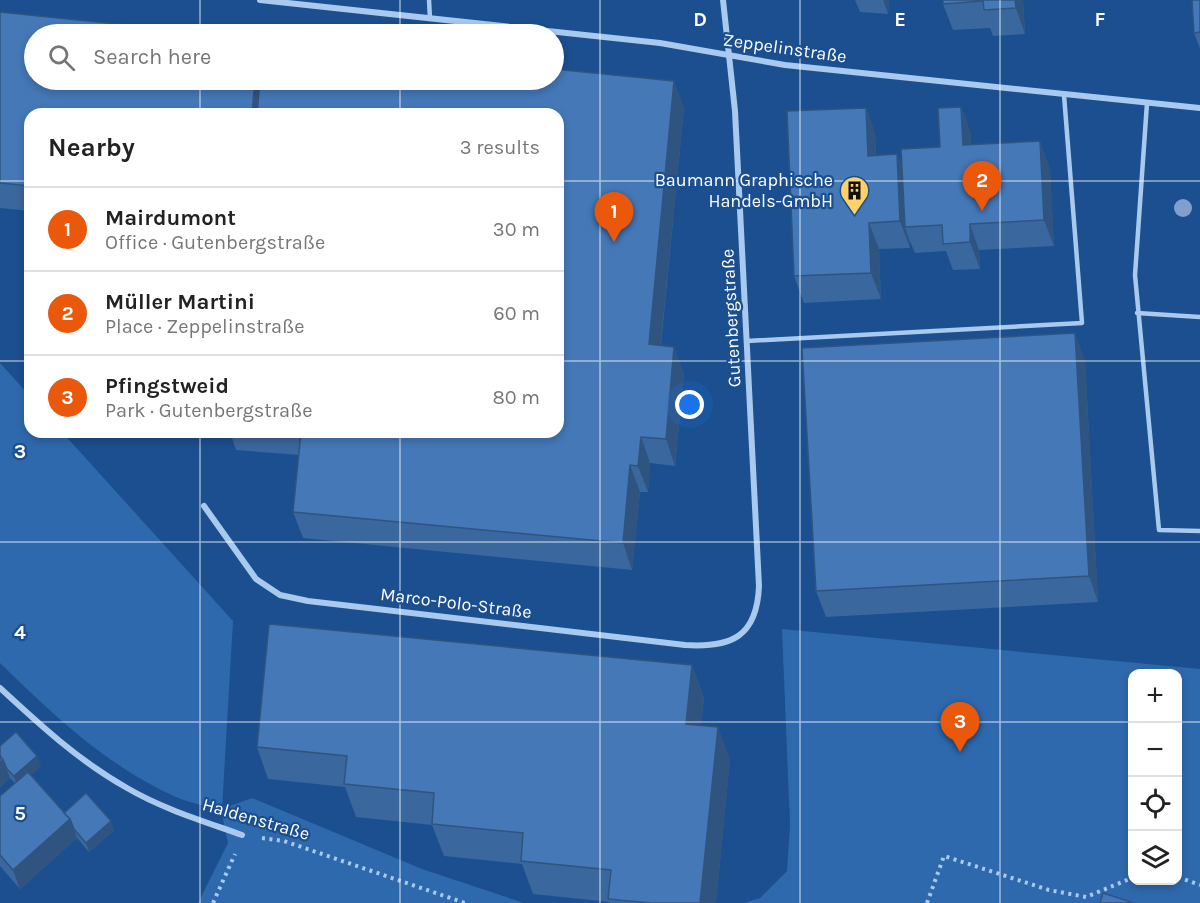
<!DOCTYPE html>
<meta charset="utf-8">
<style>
:root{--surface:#fff;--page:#f6f6f6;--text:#222;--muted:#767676;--line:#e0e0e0;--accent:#ea580c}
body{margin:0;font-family:Karla,sans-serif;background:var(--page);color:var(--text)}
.controls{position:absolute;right:18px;bottom:18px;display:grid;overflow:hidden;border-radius:12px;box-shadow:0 3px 9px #0003}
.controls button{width:54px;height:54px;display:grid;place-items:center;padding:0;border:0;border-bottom:2px solid var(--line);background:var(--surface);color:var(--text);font:30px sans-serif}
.you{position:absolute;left:690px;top:405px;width:21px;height:21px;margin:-15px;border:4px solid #fff;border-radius:50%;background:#1a73e8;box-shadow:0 0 0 9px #1a73e833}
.badge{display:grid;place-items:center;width:39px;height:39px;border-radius:50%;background:var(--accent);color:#fff;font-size:20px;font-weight:700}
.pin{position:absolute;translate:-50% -50px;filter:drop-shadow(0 2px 3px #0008)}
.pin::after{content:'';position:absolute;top:32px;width:21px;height:18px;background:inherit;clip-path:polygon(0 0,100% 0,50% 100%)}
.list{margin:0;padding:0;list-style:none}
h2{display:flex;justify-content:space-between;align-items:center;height:78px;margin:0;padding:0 24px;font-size:26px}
h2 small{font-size:20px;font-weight:400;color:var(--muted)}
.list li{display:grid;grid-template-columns:39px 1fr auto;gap:18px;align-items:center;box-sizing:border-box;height:84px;padding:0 24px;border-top:2px solid var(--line)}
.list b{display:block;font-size:22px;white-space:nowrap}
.list p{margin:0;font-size:20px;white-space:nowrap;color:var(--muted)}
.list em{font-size:20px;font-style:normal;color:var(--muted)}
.icon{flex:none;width:33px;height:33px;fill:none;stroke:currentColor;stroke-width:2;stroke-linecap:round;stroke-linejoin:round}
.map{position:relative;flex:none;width:1200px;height:903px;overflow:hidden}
.search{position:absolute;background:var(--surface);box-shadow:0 3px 9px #0003;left:24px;top:24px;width:540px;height:66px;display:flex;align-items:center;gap:15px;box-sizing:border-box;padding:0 21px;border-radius:33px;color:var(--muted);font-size:22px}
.panel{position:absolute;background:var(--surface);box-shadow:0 3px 9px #0003;left:24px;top:108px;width:540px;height:330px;border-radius:18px}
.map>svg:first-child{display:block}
</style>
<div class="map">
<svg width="1200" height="903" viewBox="0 0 1200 903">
<rect width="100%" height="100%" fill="#1b4f8f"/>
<g fill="#2e69ad" fill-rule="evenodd">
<path d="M 0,363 L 30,396 L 30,432 L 62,432 L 233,621 L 222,809 L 252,798 L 422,869 L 524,903 L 198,903 L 228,843 L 221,810 C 208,806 194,804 181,799 C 111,770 53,715 0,663 Z"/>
<path d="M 782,629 L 1200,669 L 1200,903 L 744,903 L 760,898 L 787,871 L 790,825 ZM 1132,674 L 1178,674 L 1178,880 L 1132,880 Z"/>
</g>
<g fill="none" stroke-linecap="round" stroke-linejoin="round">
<g stroke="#a9c9ee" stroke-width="4" stroke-dasharray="3 4.5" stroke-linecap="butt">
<path d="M 262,838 L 284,841 L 465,903"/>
<path d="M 1178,877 L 1200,885"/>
<path d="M 213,903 L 235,854"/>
<path d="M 927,903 L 944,856 L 1049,890 L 1086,897 L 1132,878"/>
</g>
<g stroke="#a9c9ee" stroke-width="4.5">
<path d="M 429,0 L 430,19"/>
<path d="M 1147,103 L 1135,275 L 1159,530 L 1200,531"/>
<path d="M 1137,313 L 1200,317"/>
<path d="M 747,341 L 1082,323 L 1064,95"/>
</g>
<g stroke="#a9c9ee" stroke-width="6">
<path d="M 260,0 L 660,43 L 785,65 L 1200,108"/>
<path d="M 204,506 L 256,579 L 280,595 L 308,601 L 685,645 C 731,648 757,637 759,586 L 735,111 L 723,0"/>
<path d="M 0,688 C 40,725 79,761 127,788 C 163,809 203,821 242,835"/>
</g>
</g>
<circle fill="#7ea0ca" cx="1183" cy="208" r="9"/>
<g fill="#3a679d">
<path d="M 855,0 L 889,0 L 888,14 L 860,12 Z"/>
<path d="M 943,0 L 1023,0 L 1025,34 L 993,36 L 990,28 L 953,30 L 943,4 Z"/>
<path d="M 1200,0 L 1200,49 L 1194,33 Z"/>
<path d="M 0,12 L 34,34 L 684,107 L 661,345 L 684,373 L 675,466 L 650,463 L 648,492 L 640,492 L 632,570 L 303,538 L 293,512 L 299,455 L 236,450 L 230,432 L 558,432 L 558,114 L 30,114 L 30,211 L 0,208 Z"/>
<path d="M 961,107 L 971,134 L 971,145 L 1050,168 L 1054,246 L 979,250 L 980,269 L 953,270 L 946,251 L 915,253 L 909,239 L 910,248 L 879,249 L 881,299 L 804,303 L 794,276 L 866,108 L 875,134 L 876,155 L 897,154 L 902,168 L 940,147 Z"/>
<path d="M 1085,360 L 1098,602 L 826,617 L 816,591 Z"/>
<path d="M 692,665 L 704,698 L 701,725 L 730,759 L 716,903 L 610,903 L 610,902 L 533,894 L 522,864 L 444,856 L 432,825 L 356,817 L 345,787 L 268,779 L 257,747 Z"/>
<path d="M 0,746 L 41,766 L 30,775 L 64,813 L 114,830 L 89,852 L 77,838 L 20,889 L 0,866 L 0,796 L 15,783 L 10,778 L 0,787 Z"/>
</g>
<g fill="#305480">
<path d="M 883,0 L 889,0 L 888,14 Z"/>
<path d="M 1015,0 L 1023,0 L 1025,34 L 1016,8 Z"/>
<path d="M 255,80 L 268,80 L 264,114 L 252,114 Z"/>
<path d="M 674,81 L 684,107 L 658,370 L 649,344 Z"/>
<path d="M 961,107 L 971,134 L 973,172 L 963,145 Z"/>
<path d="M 866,108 L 875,134 L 877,182 L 868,156 Z"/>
<path d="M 1040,141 L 1050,168 L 1054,246 L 1044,220 Z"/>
<path d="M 897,154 L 907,181 L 905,227 L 909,239 L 910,248 L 900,221 Z"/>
<path d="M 869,223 L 879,249 L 881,299 L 871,273 Z"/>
<path d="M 970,224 L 979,250 L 980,269 L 970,242 Z"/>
<path d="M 1075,333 L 1085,360 L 1098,602 L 1089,576 Z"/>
<path d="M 674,347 L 684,373 L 675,466 L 666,439 Z"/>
<path d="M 641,437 L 650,463 L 648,492 L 638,466 Z"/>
<path d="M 630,465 L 640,492 L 632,570 L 623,543 Z"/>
<path d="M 692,665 L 704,698 L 698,756 L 686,724 Z"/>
<path d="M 718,727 L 730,759 L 716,903 L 700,903 Z"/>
<path d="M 37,756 L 41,766 L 17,786 L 14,776 Z"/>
<path d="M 3,760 L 10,778 L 0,787 L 0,763 Z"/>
<path d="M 70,819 L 77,838 L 20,889 L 13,870 Z"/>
<path d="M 111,821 L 114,830 L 89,852 L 86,843 Z"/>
</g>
<g fill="#4478b7" stroke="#305480" stroke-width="1.5">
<path d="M 943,0 L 1015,0 L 1016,8 L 984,10 L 983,1 L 943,4 Z"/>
<path d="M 1192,0 L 1200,0 L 1200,32 L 1194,33 Z"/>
<path d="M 0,12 L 214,34 L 34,34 L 34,80 L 255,80 L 252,114 L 30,114 L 30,186 L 0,183 Z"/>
<path d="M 554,69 L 674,81 L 649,344 L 674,347 L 666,439 L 641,437 L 638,466 L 630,465 L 623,543 L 293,512 L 301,432 L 558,432 L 558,114 L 257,114 L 260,80 L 554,80 Z"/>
<path d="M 961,107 L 963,145 L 1040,141 L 1044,220 L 970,224 L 970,242 L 943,244 L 942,225 L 905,227 L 901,149 L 940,147 L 938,108 Z"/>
<path d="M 866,108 L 868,156 L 897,154 L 900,221 L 869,223 L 871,273 L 794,276 L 787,111 Z"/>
<path d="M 1075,333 L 1089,576 L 816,591 L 802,348 Z"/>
<path d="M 269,624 L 692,665 L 686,724 L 718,727 L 700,903 L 651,903 L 608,899 L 611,870 L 521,861 L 523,833 L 432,824 L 434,793 L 344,784 L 347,756 L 257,747 Z"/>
<path d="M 16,732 L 37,756 L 14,776 L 7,769 L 3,760 L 0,756 L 0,746 Z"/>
<path d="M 0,756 L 3,760 L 0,763 Z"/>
<path d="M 28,772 L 70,819 L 13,870 L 0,855 L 0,796 Z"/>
<path d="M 86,793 L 111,821 L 86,843 L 74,829 L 70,819 L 64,813 Z"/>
<path d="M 1103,893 L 1134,903 L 1100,903 Z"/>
</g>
<path fill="none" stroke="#fff" stroke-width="1.5" stroke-opacity="0.55" d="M 200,0 L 200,34M 400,0 L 400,34M 600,0 L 600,903M 800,0 L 800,903M 1000,0 L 1000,903M 200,80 L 200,114M 400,80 L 400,114M 0,181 L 30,181M 558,181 L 1200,181M 0,361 L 30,361M 558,361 L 1200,361M 200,432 L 200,903M 400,432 L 400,903M 0,542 L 1200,542M 0,722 L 1132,722M 1178,722 L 1200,722"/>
<defs>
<symbol id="building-pin" viewBox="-11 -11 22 30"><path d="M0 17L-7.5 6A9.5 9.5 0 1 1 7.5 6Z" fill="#ffd166" stroke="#1b4f8f"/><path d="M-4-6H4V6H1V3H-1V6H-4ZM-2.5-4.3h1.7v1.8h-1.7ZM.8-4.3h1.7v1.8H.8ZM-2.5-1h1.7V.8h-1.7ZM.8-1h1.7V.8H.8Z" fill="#111"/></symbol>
</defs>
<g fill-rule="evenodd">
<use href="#building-pin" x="838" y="174" width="33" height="45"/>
</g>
<g text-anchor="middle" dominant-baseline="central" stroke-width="4.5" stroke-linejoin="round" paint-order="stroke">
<g font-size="18" fill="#fff" stroke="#1b4f8f">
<text transform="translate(785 48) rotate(8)">Zeppelinstraße</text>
<text transform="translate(731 318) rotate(-93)">Gutenbergstraße</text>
<text transform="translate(456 603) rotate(7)">Marco-Polo-Straße</text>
<text transform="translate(256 819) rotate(16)">Haldenstraße</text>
</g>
<g font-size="18" fill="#fff" stroke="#1b4f8f" text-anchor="end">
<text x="833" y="180">Baumann Graphische<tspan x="833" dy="21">Handels-GmbH</tspan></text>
</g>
</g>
<g font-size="20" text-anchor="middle" font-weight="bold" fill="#fff" stroke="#1b4f8f" stroke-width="4.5" stroke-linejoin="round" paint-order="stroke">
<text x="700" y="26">D</text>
<text x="900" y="26">E</text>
<text x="1100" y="26">F</text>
<text x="20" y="458">3</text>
<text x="20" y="639">4</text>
<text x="20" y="820">5</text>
</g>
</svg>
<div class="controls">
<button>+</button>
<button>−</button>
<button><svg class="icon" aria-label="locate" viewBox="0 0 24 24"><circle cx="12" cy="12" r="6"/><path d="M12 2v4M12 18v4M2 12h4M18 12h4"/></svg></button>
<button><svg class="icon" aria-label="layers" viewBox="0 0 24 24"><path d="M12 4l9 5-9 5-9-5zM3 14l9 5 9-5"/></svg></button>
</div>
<div class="you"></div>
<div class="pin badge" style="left:614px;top:242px">1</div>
<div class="pin badge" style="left:982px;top:211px">2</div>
<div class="pin badge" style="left:960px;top:752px">3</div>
<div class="search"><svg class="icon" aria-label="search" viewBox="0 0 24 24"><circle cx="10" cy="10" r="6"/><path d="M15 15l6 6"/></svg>Search here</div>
<section class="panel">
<h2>Nearby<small>3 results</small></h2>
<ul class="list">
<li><span class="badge">1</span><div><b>Mairdumont</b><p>Office · Gutenbergstraße</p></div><em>30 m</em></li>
<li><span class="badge">2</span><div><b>Müller Martini</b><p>Place · Zeppelinstraße</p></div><em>60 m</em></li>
<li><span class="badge">3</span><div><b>Pfingstweid</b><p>Park · Gutenbergstraße</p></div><em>80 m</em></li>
</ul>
</section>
</div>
